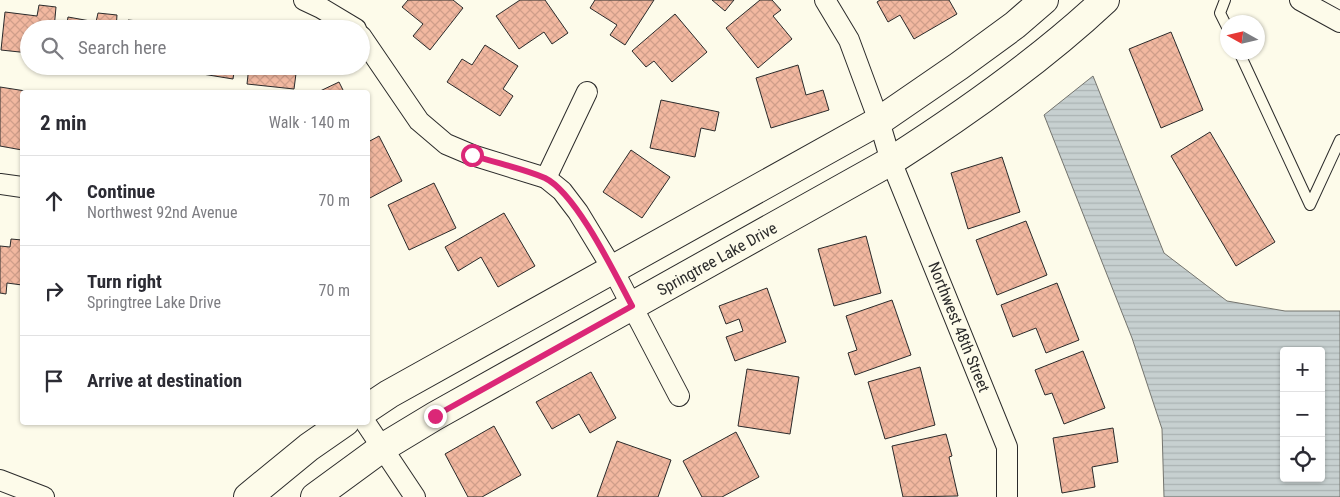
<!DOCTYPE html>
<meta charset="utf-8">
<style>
:root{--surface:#fff;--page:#f7f7f7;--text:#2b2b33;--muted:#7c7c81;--line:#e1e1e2}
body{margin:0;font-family:"Roboto Condensed",sans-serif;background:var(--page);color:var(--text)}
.controls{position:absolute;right:15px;bottom:15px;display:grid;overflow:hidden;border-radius:5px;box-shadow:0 1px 4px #0004}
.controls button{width:45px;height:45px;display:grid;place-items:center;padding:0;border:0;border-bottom:1px solid var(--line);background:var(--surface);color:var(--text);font:25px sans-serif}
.compass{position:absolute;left:1220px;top:15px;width:45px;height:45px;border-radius:50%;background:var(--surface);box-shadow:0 1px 4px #0004;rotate:278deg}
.stop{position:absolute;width:15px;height:15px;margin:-11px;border:4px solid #db2777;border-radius:50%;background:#fff}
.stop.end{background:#db2777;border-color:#fff;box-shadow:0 1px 5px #0008}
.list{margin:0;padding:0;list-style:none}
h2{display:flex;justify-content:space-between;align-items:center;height:65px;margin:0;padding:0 20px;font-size:21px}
h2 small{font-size:16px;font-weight:400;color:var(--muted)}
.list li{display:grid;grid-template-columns:32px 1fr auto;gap:15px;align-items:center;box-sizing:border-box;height:90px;padding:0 20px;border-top:1px solid var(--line)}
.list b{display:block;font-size:19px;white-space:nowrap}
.list p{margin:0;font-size:16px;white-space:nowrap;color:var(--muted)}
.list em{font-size:16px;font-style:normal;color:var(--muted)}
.icon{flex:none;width:28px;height:28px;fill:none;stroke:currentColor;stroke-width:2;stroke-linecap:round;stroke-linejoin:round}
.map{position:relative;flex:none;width:1340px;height:497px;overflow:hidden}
.search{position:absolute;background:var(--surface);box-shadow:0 1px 4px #0004;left:20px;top:20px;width:350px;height:55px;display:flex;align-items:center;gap:12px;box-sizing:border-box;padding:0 18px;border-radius:28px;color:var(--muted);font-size:19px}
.panel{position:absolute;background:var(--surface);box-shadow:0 1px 4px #0004;left:20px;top:90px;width:350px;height:335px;border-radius:5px}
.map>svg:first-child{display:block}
</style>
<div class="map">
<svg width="1340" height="497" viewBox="0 0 1340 497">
<defs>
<pattern id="water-rules" width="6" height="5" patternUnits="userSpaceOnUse" patternTransform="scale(1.25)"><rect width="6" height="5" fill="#c7d0d0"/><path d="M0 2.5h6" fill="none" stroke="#abb3b3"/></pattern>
<pattern id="building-cross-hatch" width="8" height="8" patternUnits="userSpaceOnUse" patternTransform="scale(1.25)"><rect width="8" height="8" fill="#f2b8a0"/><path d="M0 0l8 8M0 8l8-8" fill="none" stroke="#d09e8a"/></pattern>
</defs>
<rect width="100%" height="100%" fill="#fdfbea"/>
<path fill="url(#water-rules)" stroke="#74746e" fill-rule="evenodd" d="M 1093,76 L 1164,253 L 1227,301 L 1285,311 L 1340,311 L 1340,497 L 1164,497 L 1162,429 L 1132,338 L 1044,115 ZM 1284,351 L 1321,351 L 1321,478 L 1284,478 Z"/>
<g fill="url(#building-cross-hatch)" stroke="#2b2b2b">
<path d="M 408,0 L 453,0 L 463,8 L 430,50 L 413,36 L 423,24 L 402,7 Z"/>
<path d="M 520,0 L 545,0 L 568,33 L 552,44 L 544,32 L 519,49 L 496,16 Z"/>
<path d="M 595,0 L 654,0 L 625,45 L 610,35 L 617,25 L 590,8 Z"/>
<path d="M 712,0 L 734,0 L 725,11 Z"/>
<path d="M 760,0 L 772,0 L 781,10 L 773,16 L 792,39 L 758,68 L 726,28 Z"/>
<path d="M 880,0 L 949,0 L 957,14 L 914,39 L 900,15 L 888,22 L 877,2 Z"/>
<path d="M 39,5 L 56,7 L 54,29 L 29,29 L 29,53 L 1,50 L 5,12 L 37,16 Z"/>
<path d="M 98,13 L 117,15 L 116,29 L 66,29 L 68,17 L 96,22 Z"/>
<path d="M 675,14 L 707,52 L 672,82 L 654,61 L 646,67 L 632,51 Z"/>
<path d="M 128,20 L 178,25 L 177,29 L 127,29 Z"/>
<path d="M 1171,32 L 1203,110 L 1161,128 L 1129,49 Z"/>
<path d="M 485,45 L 518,66 L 503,89 L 513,96 L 500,116 L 447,82 L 462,59 L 472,65 Z"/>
<path d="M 798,65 L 806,95 L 823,90 L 829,110 L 771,128 L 756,78 Z"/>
<path d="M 122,66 L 173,66 L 173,72 Z"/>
<path d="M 185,66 L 235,66 L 233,79 L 184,71 Z"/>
<path d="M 249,66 L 297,66 L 294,89 L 247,84 Z"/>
<path d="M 339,82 L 344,92 L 318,92 Z"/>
<path d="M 0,87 L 32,92 L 22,92 L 22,150 L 0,146 Z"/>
<path d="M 661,100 L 719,112 L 715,131 L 701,128 L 695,157 L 650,148 Z"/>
<path d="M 1210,132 L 1275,242 L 1236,266 L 1171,156 Z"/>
<path d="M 379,136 L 402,181 L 368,199 L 368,142 Z"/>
<path d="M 631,150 L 670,177 L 642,218 L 603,192 Z"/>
<path d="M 1002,157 L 1020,212 L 968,229 L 951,173 Z"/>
<path d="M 434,183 L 456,228 L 409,250 L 388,205 Z"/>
<path d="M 504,213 L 535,266 L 498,287 L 481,257 L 458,271 L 445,247 Z"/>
<path d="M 1026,221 L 1047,275 L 997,295 L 976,240 Z"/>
<path d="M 866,236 L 881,293 L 834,306 L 818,249 Z"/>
<path d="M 11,239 L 22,240 L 22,285 L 7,283 L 6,294 L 0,293 L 0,246 L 10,247 Z"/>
<path d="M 1057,283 L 1079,340 L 1046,353 L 1036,328 L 1013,337 L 1001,305 Z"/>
<path d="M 767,288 L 786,342 L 735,361 L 726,337 L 743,331 L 739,319 L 726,324 L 719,306 Z"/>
<path d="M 892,300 L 911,355 L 855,375 L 848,353 L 857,350 L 846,316 Z"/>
<path d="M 1083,351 L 1105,408 L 1064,424 L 1052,393 L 1045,395 L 1035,370 Z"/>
<path d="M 920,367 L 935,425 L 885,439 L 868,382 Z"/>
<path d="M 747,369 L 799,377 L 790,434 L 738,426 Z"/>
<path d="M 591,372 L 616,418 L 590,433 L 579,414 L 552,429 L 536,402 Z"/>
<path d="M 494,426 L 521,475 L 482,497 L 468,497 L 445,454 Z"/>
<path d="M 1113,428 L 1118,462 L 1092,467 L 1095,487 L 1062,493 L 1053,438 Z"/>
<path d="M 736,432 L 759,477 L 722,497 L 702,497 L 683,461 Z"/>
<path d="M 946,434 L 952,456 L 949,457 L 958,496 L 903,497 L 892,446 Z"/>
<path d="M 617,441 L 671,460 L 658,497 L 597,497 Z"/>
</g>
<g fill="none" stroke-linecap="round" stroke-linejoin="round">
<defs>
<g id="lane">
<path d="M 1225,0 L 1220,13 L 1228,29"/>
<path d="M 1239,52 L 1310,205 L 1340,140"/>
</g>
<g id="street">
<path d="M 304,0 L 321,8 L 356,29"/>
<path d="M 825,0 L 849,40 L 879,121 L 891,161 L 1007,447 L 1007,497"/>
<path d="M 1300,0 L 1340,22"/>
<path d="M 361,36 L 419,121 L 446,144 L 472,155 L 546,178 L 562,191 L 578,212 L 612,268 L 679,396"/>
<path d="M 546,178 L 587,92"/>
<path d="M 0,184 L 22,187"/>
<path d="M 365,422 L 415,497"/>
<path d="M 0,480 L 44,497"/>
</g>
<g id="secondary">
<path d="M 368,408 L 389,394 L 879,121 L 959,66 L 1015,25 L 1044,0"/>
<path d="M 248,497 L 309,447 L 345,422"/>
<path d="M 315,497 L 382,448 L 435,416 L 891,161 C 966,113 1040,61 1105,0"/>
</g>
</defs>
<use href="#lane" stroke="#2b2b2b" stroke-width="12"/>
<use href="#street" stroke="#2b2b2b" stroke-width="22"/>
<use href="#secondary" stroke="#2b2b2b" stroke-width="30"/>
<use href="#lane" stroke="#fdfbea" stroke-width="10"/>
<use href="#street" stroke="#fdfbea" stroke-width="20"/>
<use href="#secondary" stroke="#fdfbea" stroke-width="28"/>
</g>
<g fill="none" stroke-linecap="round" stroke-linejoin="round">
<path stroke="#db2777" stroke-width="6" d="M 435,416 L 632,306 C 615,274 576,193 545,178 C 522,168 495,163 472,155"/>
</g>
<g text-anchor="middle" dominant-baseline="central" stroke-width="4" stroke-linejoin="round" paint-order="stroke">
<g font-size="16" fill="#2b2b2b" stroke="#fdfbea">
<text transform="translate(717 259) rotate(-29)">Springtree Lake Drive</text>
<text transform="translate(959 327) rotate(68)">Northwest 48th Street</text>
</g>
</g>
</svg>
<div class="controls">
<button>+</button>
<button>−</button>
<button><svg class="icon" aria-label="locate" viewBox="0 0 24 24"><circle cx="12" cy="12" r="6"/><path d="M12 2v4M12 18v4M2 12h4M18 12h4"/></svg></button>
</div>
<svg class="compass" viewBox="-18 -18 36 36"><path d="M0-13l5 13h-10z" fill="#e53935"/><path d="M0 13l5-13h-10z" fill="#7c7c81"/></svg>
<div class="stop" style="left:472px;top:155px"></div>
<div class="stop end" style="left:435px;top:416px"></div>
<div class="search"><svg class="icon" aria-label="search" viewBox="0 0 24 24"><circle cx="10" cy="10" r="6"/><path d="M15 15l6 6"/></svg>Search here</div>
<section class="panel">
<h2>2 min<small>Walk · 140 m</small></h2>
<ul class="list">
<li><svg class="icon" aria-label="ahead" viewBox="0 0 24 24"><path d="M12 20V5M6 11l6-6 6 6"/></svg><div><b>Continue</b><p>Northwest 92nd Avenue</p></div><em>70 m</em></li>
<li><svg class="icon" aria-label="right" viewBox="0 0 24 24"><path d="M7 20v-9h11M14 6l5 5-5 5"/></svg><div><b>Turn right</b><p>Springtree Lake Drive</p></div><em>70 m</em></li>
<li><svg class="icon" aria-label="arrive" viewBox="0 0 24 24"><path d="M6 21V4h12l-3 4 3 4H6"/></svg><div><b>Arrive at destination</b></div></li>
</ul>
</section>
</div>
